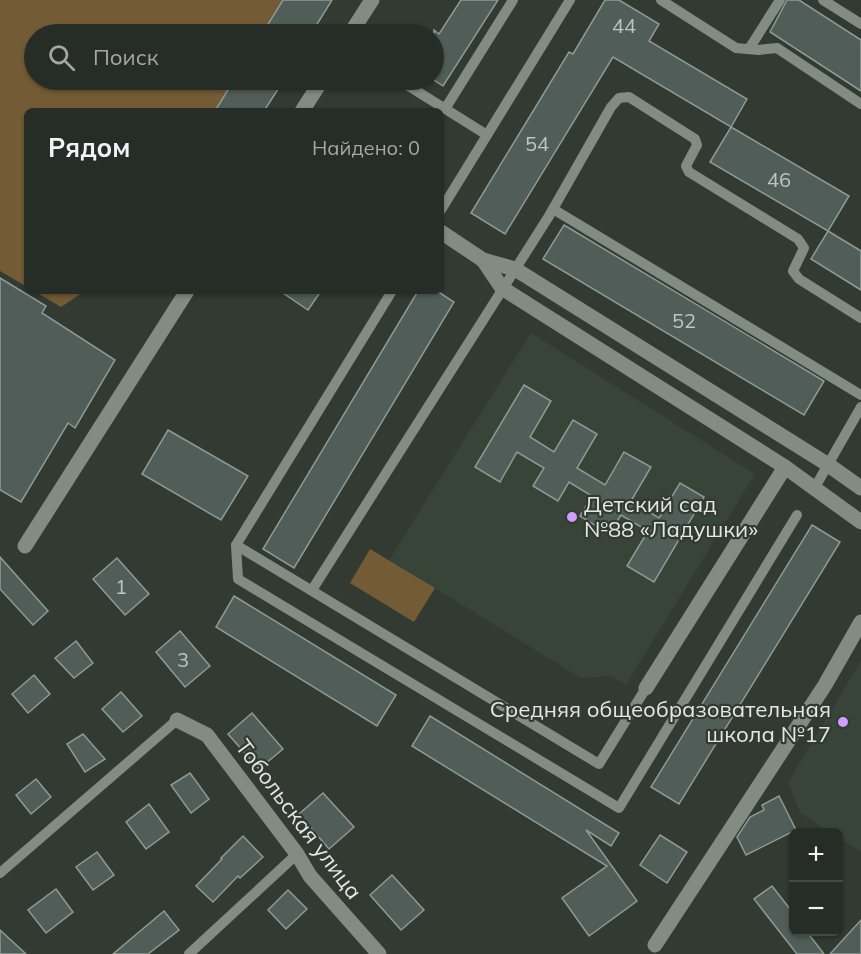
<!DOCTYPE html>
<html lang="ru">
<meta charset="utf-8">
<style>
:root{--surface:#262c26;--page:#2e342e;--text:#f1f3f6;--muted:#a4a7a7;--line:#424843}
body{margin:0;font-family:Mulish,sans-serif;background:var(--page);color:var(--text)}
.controls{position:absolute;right:18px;bottom:18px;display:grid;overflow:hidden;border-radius:9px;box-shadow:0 2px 4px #0004}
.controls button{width:54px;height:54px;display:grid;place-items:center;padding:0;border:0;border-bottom:2px solid var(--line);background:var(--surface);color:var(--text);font:30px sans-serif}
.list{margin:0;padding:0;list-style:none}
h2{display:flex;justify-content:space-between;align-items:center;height:78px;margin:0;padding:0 24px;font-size:26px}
h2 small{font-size:20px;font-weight:400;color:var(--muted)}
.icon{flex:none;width:33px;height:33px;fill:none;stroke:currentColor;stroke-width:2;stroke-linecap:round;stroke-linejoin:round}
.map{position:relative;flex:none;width:861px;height:954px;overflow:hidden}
.search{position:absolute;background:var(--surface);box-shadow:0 2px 4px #0004;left:24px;top:24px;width:420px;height:66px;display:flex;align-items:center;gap:15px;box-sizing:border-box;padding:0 21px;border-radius:33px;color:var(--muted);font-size:22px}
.panel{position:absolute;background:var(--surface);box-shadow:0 2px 4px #0004;left:24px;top:108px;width:420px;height:186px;border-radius:9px}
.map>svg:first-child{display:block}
</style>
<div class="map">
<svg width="861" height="954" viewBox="0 0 861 954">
<rect width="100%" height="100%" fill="#323a32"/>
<g fill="#384438">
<path d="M 531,333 L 755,474 L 626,685 L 611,676 L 581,678 L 389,560 Z"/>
<path d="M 861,661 L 861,852 L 839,838 L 838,832 L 830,832 L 800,813 L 788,782 Z"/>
</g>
<g fill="#735b35">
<path d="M 0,0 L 283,0 L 262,34 L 34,34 L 34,80 L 234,80 L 215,111 L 27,111 L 27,287 L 0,271 Z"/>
<path d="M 34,291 L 85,291 L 61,307 Z"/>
<path d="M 370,549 L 435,588 L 414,622 L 350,583 Z"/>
</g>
<g fill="#505d59" stroke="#8d9b97" stroke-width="1.5">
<path d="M 283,0 L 332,0 L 311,34 L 262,34 Z"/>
<path d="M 461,0 L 498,0 L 443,86 L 434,80 L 434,30 L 439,34 Z"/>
<path d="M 605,0 L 619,0 L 659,24 L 649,41 L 747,99 L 731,127 L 613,57 L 505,234 L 471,213 L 569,52 L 573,54 Z"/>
<path d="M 787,0 L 799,0 L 861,40 L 861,91 L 770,32 Z"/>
<path d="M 234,80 L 284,80 L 264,111 L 215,111 Z"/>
<path d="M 731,127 L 849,196 L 828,231 L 710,162 Z"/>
<path d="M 564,225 L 824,381 L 804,415 L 543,259 Z"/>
<path d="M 828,231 L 861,251 L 861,290 L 811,259 Z"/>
<path d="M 0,278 L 46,306 L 42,313 L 115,360 L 75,428 L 68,423 L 21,502 L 0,490 Z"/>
<path d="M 280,291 L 321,291 L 308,310 Z"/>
<path d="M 418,291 L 437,291 L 454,302 L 294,568 L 263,549 Z"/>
<path d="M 524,385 L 551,401 L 530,437 L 554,452 L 573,420 L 597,434 L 577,468 L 605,485 L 624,452 L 651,467 L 631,501 L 659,518 L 680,483 L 704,497 L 654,582 L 627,566 L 648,531 L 621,515 L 609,534 L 580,516 L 592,496 L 569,482 L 558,501 L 533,486 L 544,468 L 517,452 L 500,482 L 475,467 Z"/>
<path d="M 168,430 L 248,476 L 221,520 L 142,474 Z"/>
<path d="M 812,525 L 840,542 L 679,804 L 651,787 Z"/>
<path d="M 0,557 L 48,611 L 33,625 L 0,589 Z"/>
<path d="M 117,558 L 149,594 L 125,615 L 93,579 Z"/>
<path d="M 234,596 L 396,695 L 377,726 L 216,627 Z"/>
<path d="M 180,631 L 210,666 L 185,687 L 156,652 Z"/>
<path d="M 76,641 L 93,663 L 74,678 L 55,658 Z"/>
<path d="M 34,675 L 50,694 L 28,713 L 12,694 Z"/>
<path d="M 121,692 L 142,716 L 123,732 L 102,709 Z"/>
<path d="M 252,713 L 283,749 L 259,769 L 228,734 Z"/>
<path d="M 430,716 L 619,833 L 611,846 L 586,830 L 637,901 L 589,936 L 562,898 L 607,866 L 412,746 Z"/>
<path d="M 83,734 L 105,759 L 85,772 L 67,744 Z"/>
<path d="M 190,773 L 209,799 L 191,813 L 171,785 Z"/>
<path d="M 36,779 L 51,797 L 31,814 L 16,795 Z"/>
<path d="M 323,793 L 354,827 L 329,849 L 299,814 Z"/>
<path d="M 779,796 L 796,830 L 746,855 L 737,837 L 750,817 L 764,810 L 762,805 Z"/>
<path d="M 149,804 L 169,832 L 146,849 L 126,822 Z"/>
<path d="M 660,835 L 687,852 L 667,883 L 640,865 Z"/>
<path d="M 243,836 L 263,857 L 240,878 L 238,876 L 213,902 L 196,886 L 222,859 L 221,858 Z"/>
<path d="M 97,852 L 114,875 L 93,890 L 76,867 Z"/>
<path d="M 392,875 L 424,910 L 401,930 L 370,895 Z"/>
<path d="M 772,886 L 794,914 L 794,932 L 807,932 L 824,954 L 797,954 L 754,899 Z"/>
<path d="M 56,889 L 73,912 L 46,933 L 28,910 Z"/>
<path d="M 288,890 L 307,909 L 286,929 L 268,910 Z"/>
<path d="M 164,911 L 179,930 L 148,954 L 113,954 Z"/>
<path d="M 861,920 L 861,954 L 830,954 Z"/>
<path d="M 0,930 L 26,954 L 0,954 Z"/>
</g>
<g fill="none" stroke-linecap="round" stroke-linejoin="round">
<g stroke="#838c82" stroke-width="10">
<path d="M 661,0 L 736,48 L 758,50 L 777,48 L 861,104"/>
<path d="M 823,0 L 861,24"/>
<path d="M 749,49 L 780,0"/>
<path d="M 399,80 L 487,135"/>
<path d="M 445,109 L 513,0"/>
<path d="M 553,209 L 861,395"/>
<path d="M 441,210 L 570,0"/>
<path d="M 392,291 L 236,545 L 238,579 L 619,808 L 797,515"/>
<path d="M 814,489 L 861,407"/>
<path d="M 236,545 L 599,764 L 646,688"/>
<path d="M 312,590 L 549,216 L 611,107 L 619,98 L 629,97 L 695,139 L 697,145 L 686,166 L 689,172 L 798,239 L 804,248 L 793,271 L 799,279 L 861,318"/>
<path d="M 0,873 L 177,720"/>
<path d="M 189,954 L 297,854"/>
</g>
<g stroke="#838c82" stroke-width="15">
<path d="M 350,34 L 372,0"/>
<path d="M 302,111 L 322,80"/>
<path d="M 441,232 L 483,260 L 515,269 L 827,464 L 861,488"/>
<path d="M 483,260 L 502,288 L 785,467 L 861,522"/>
<path d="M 25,546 L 187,291"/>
<path d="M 646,688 L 785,467"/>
<path d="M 177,720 L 207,735 L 297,854 L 310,876 L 379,954"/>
<path d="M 655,945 L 825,685 L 861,622"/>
</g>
</g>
<g fill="#d19dfe" stroke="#323a32" stroke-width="2">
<circle cx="572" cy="517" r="6"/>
<circle cx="843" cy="722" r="6"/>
</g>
<g text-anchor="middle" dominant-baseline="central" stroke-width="4.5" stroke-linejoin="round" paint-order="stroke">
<g font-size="20" fill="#bfc5c0">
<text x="624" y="25">44</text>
<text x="537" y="143">54</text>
<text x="779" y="179">46</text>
<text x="684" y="320">52</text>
<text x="121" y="586">1</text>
<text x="183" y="659">3</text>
</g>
<g font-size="22" fill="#e4e8e3" stroke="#323a32" text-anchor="start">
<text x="584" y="504">Детский сад<tspan x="584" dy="25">№88 «Ладушки»</tspan></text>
<text x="831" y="709" text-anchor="end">Средняя общеобразовательная<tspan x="831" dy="25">школа №17</tspan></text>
</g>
<g font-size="22" fill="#e4e8e3" stroke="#323a32">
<text transform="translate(299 819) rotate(53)">Тобольская улица</text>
</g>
</g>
</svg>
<div class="controls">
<button>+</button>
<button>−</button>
</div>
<div class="search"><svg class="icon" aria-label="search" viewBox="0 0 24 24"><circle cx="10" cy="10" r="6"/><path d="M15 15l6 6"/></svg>Поиск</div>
<section class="panel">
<h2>Рядом<small>Найдено: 0</small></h2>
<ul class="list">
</ul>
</section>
</div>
